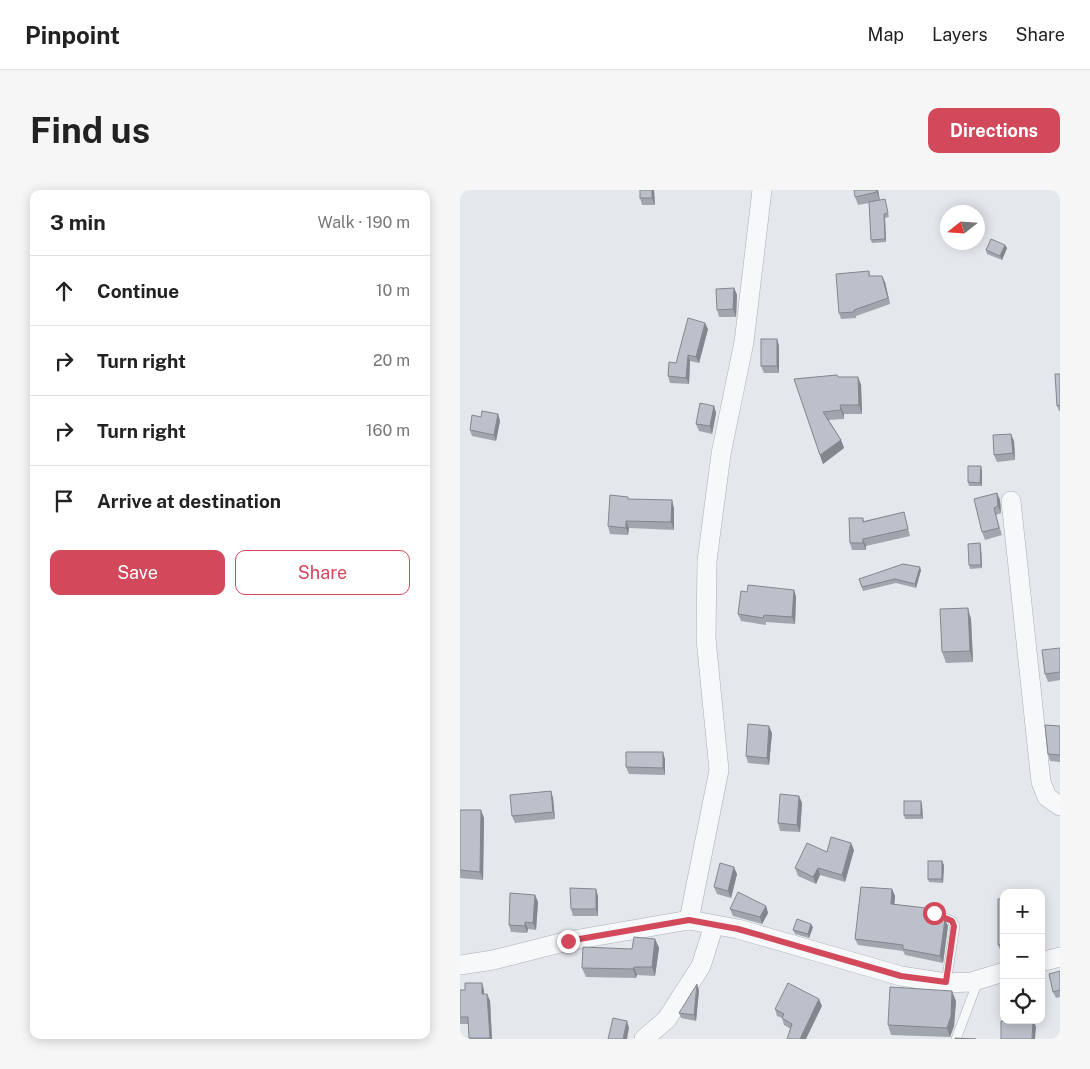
<!DOCTYPE html>
<meta charset="utf-8">
<style>
:root{--surface:#fff;--page:#f6f6f6;--text:#222;--muted:#767676;--line:#e0e0e0;--accent:#d1495b}
body{margin:0;font-family:"Public Sans",sans-serif;background:var(--page);color:var(--text)}
.controls{position:absolute;right:15px;bottom:15px;display:grid;overflow:hidden;border-radius:10px;box-shadow:0 2px 12px #0003}
.controls button{width:45px;height:45px;display:grid;place-items:center;padding:0;border:0;border-bottom:1px solid var(--line);background:var(--surface);color:var(--text);font:25px sans-serif}
.compass{position:absolute;left:480px;top:15px;width:45px;height:45px;border-radius:50%;background:var(--surface);box-shadow:0 2px 12px #0003;rotate:253deg}
.stop{position:absolute;width:15px;height:15px;margin:-11px;border:4px solid #d1495b;border-radius:50%;background:#fff}
.stop.end{background:#d1495b;border-color:#fff;box-shadow:0 1px 5px #0008}
.list{margin:0;padding:0;list-style:none}
h2{display:flex;justify-content:space-between;align-items:center;height:65px;margin:0;padding:0 20px;font-size:21px}
h2 small{font-size:16px;font-weight:400;color:var(--muted)}
.list li{display:grid;grid-template-columns:32px 1fr auto;gap:15px;align-items:center;box-sizing:border-box;height:70px;padding:0 20px;border-top:1px solid var(--line)}
.list b{display:block;font-size:19px;white-space:nowrap}
.list em{font-size:16px;font-style:normal;color:var(--muted)}
.actions{display:flex;gap:10px;padding:15px 20px}
.actions a{flex:1;padding:11px 0;border:1px solid var(--accent);border-radius:10px;text-align:center;font-size:18px;color:var(--accent)}
.actions .main{background:var(--accent);color:#fff}
.icon{flex:none;width:28px;height:28px;fill:none;stroke:currentColor;stroke-width:2;stroke-linecap:round;stroke-linejoin:round}
.map{position:relative;flex:none;width:600px;height:849px;overflow:hidden;border-radius:10px}
header{display:flex;align-items:center;gap:30px;box-sizing:border-box;height:70px;padding:0 25px;background:var(--surface);border-bottom:1px solid var(--line)}
header strong{font-size:24px}
nav{display:flex;gap:28px;margin-inline-start:auto;font-size:18px}
.intro{display:flex;align-items:center;justify-content:space-between;box-sizing:border-box;height:120px;padding:0 30px}
h1{margin:0;font-size:35px}
.button{padding:12px 22px;border-radius:10px;background:var(--accent);color:#fff;font-size:18px;font-weight:700}
main{display:flex;gap:30px;padding:0 30px}
aside{flex:1;background:var(--surface);border-radius:10px;box-shadow:0 2px 12px #0003}
.map>svg:first-child{display:block}
</style>
<header>
<strong>Pinpoint</strong>
<nav><a>Map</a><a>Layers</a><a>Share</a></nav>
</header>
<div class="intro"><h1>Find us</h1><a class="button">Directions</a></div>
<main>
<aside>
<h2>3 min<small>Walk · 190 m</small></h2>
<ul class="list">
<li><svg class="icon" aria-label="ahead" viewBox="0 0 24 24"><path d="M12 20V5M6 11l6-6 6 6"/></svg><div><b>Continue</b></div><em>10 m</em></li>
<li><svg class="icon" aria-label="right" viewBox="0 0 24 24"><path d="M7 20v-9h11M14 6l5 5-5 5"/></svg><div><b>Turn right</b></div><em>20 m</em></li>
<li><svg class="icon" aria-label="right" viewBox="0 0 24 24"><path d="M7 20v-9h11M14 6l5 5-5 5"/></svg><div><b>Turn right</b></div><em>160 m</em></li>
<li><svg class="icon" aria-label="arrive" viewBox="0 0 24 24"><path d="M6 21V4h12l-3 4 3 4H6"/></svg><div><b>Arrive at destination</b></div></li>
</ul>
<div class="actions"><a class="main">Save</a><a>Share</a></div>
</aside>
<div class="map">
<svg width="600" height="849" viewBox="0 0 600 849">
<rect width="100%" height="100%" fill="#e4e7ec"/>
<g fill="none" stroke-linecap="round" stroke-linejoin="round">
<defs>
<g id="lane">
<path d="M 474,723 L 492,731 L 495,736 L 486,793"/>
<path d="M 496,849 L 518,791"/>
</g>
<g id="street">
<path d="M 551,311 L 581,592 L 587,607 L 600,616"/>
<path d="M 229,730 L 259,580 L 246,449 L 247,371 L 261,264 L 284,152 L 302,0"/>
<path d="M 581,772 L 600,767"/>
<path d="M 0,775 L 33,770 L 108,751 L 229,730 L 278,739 L 441,786 L 486,793 L 511,792 L 544,782"/>
<path d="M 184,849 L 207,829 L 241,776 L 254,735"/>
</g>
</defs>
<use href="#lane" stroke="#a9aeb7" stroke-width="10"/>
<use href="#street" stroke="#a9aeb7" stroke-width="20"/>
<use href="#lane" stroke="#f7f8fa" stroke-width="9"/>
<use href="#street" stroke="#f7f8fa" stroke-width="19"/>
</g>
<g fill="#a1a5ae">
<path d="M 194,0 L 195,15 L 182,15 L 180,8 Z"/>
<path d="M 418,0 L 420,10 L 425,9 L 429,27 L 425,28 L 426,52 L 412,53 L 411,50 L 409,13 L 398,15 L 395,7 Z"/>
<path d="M 545,55 L 547,58 L 542,70 L 527,64 L 526,60 Z"/>
<path d="M 409,81 L 410,86 L 425,92 L 430,114 L 396,126 L 396,128 L 381,129 L 379,123 Z"/>
<path d="M 274,98 L 277,105 L 276,127 L 259,127 L 257,120 Z"/>
<path d="M 248,139 L 239,173 L 230,171 L 229,194 L 210,193 L 208,186 L 216,173 Z"/>
<path d="M 317,149 L 319,156 L 319,183 L 304,183 L 301,176 Z"/>
<path d="M 600,184 L 600,221 L 599,221 L 597,216 Z"/>
<path d="M 378,187 L 398,187 L 401,195 L 402,224 L 384,224 L 384,229 L 369,230 L 381,250 L 384,258 L 363,274 L 334,189 Z"/>
<path d="M 254,216 L 256,223 L 252,244 L 239,241 L 236,234 Z"/>
<path d="M 38,224 L 40,231 L 36,251 L 12,246 L 10,240 L 21,227 Z"/>
<path d="M 554,251 L 555,270 L 537,272 L 534,265 Z"/>
<path d="M 522,280 L 522,296 L 509,296 L 508,292 Z"/>
<path d="M 537,303 L 540,310 L 541,323 L 536,325 L 542,345 L 525,350 L 522,342 Z"/>
<path d="M 169,309 L 214,318 L 214,340 L 169,338 L 168,345 L 150,344 L 148,336 Z"/>
<path d="M 444,322 L 450,346 L 406,356 L 406,360 L 392,360 L 390,353 L 403,328 L 404,331 Z"/>
<path d="M 520,353 L 521,357 L 522,378 L 510,379 L 509,375 Z"/>
<path d="M 461,380 L 456,398 L 436,393 L 403,401 L 399,389 Z"/>
<path d="M 334,400 L 336,407 L 335,434 L 306,432 L 306,435 L 281,431 L 278,424 L 287,402 Z"/>
<path d="M 511,429 L 513,472 L 486,473 L 482,462 Z"/>
<path d="M 600,458 L 600,490 L 588,492 L 585,484 Z"/>
<path d="M 600,536 L 600,572 L 590,571 L 588,564 Z"/>
<path d="M 312,543 L 309,575 L 288,573 L 286,566 Z"/>
<path d="M 205,569 L 205,585 L 169,584 L 166,577 Z"/>
<path d="M 91,601 L 93,608 L 95,629 L 55,633 L 52,626 Z"/>
<path d="M 339,606 L 342,613 L 340,642 L 320,641 L 318,633 Z"/>
<path d="M 461,611 L 462,615 L 463,629 L 445,629 L 444,625 Z"/>
<path d="M 0,620 L 24,628 L 23,690 L 0,688 Z"/>
<path d="M 394,660 L 385,692 L 360,685 L 356,694 L 338,686 L 335,678 L 367,662 Z"/>
<path d="M 484,675 L 483,693 L 469,692 L 468,689 Z"/>
<path d="M 277,684 L 271,708 L 257,704 L 254,697 Z"/>
<path d="M 432,699 L 435,706 L 434,714 L 466,718 L 468,726 L 488,736 L 483,773 L 445,765 L 443,761 L 398,755 L 395,749 Z"/>
<path d="M 75,705 L 78,712 L 76,740 L 68,739 L 67,743 L 51,742 L 49,735 Z"/>
<path d="M 138,706 L 138,726 L 113,726 L 111,719 Z"/>
<path d="M 544,709 L 544,762 L 541,762 L 538,755 Z"/>
<path d="M 306,716 L 308,723 L 302,734 L 273,726 L 270,719 Z"/>
<path d="M 353,737 L 349,748 L 335,744 L 333,740 Z"/>
<path d="M 195,749 L 199,758 L 195,786 L 177,785 L 176,788 L 126,787 L 122,778 Z"/>
<path d="M 600,781 L 600,807 L 596,808 L 593,802 Z"/>
<path d="M 0,800 L 24,800 L 24,804 L 27,804 L 30,811 L 32,849 L 9,849 L 9,834 L 0,834 Z"/>
<path d="M 239,800 L 236,831 L 221,828 L 219,823 Z"/>
<path d="M 496,811 L 494,836 L 490,847 L 431,845 L 428,835 Z"/>
<path d="M 362,816 L 331,839 L 324,835 L 322,828 L 317,826 L 315,819 Z"/>
</g>
<g fill="#83868d">
<path d="M 192,0 L 194,0 L 195,15 L 192,8 Z"/>
<path d="M 416,0 L 418,0 L 420,11 L 417,2 Z"/>
<path d="M 424,24 L 425,28 L 426,52 L 425,49 Z"/>
<path d="M 545,55 L 547,58 L 542,70 L 540,66 Z"/>
<path d="M 422,86 L 425,92 L 430,114 L 428,108 Z"/>
<path d="M 274,98 L 277,105 L 276,127 L 273,119 Z"/>
<path d="M 245,133 L 248,139 L 239,173 L 236,167 Z"/>
<path d="M 317,149 L 319,156 L 319,183 L 317,176 Z"/>
<path d="M 228,165 L 230,171 L 229,194 L 226,188 Z"/>
<path d="M 398,187 L 401,195 L 402,224 L 399,215 Z"/>
<path d="M 380,215 L 384,224 L 384,229 L 381,220 Z"/>
<path d="M 254,216 L 256,223 L 252,244 L 250,236 Z"/>
<path d="M 38,224 L 40,231 L 36,251 L 34,245 Z"/>
<path d="M 551,244 L 554,251 L 555,270 L 553,263 Z"/>
<path d="M 381,250 L 384,258 L 363,274 L 360,265 Z"/>
<path d="M 521,276 L 522,280 L 522,296 L 520,293 Z"/>
<path d="M 537,303 L 540,310 L 541,323 L 538,316 Z"/>
<path d="M 212,310 L 214,318 L 214,340 L 211,332 Z"/>
<path d="M 166,331 L 169,338 L 168,345 L 166,338 Z"/>
<path d="M 403,349 L 406,356 L 406,360 L 403,353 Z"/>
<path d="M 520,353 L 521,357 L 522,378 L 521,375 Z"/>
<path d="M 460,377 L 461,380 L 456,398 L 455,394 Z"/>
<path d="M 334,400 L 336,407 L 335,434 L 332,427 Z"/>
<path d="M 508,418 L 511,429 L 513,472 L 510,461 Z"/>
<path d="M 309,536 L 312,543 L 309,575 L 307,568 Z"/>
<path d="M 203,562 L 205,569 L 205,585 L 203,578 Z"/>
<path d="M 91,601 L 93,608 L 95,629 L 93,622 Z"/>
<path d="M 339,606 L 342,613 L 340,642 L 337,635 Z"/>
<path d="M 461,611 L 462,615 L 463,629 L 461,625 Z"/>
<path d="M 21,620 L 24,628 L 23,690 L 20,682 Z"/>
<path d="M 391,653 L 394,660 L 385,692 L 382,685 Z"/>
<path d="M 482,671 L 484,675 L 483,693 L 482,689 Z"/>
<path d="M 274,677 L 277,684 L 271,708 L 268,701 Z"/>
<path d="M 358,678 L 360,685 L 356,694 L 353,687 Z"/>
<path d="M 136,699 L 138,706 L 138,726 L 136,719 Z"/>
<path d="M 432,699 L 435,706 L 434,720 L 431,714 Z"/>
<path d="M 75,705 L 78,712 L 76,740 L 73,733 Z"/>
<path d="M 306,716 L 308,723 L 302,734 L 300,727 Z"/>
<path d="M 485,729 L 488,736 L 483,773 L 480,766 Z"/>
<path d="M 65,732 L 68,739 L 67,743 L 65,736 Z"/>
<path d="M 351,734 L 353,737 L 349,748 L 348,744 Z"/>
<path d="M 195,749 L 199,758 L 195,786 L 192,777 Z"/>
<path d="M 174,777 L 177,785 L 176,788 L 173,779 Z"/>
<path d="M 22,793 L 24,800 L 24,811 L 22,804 Z"/>
<path d="M 237,794 L 239,800 L 236,831 L 234,825 Z"/>
<path d="M 492,801 L 496,811 L 494,836 L 490,847 L 487,838 Z"/>
<path d="M 27,804 L 30,811 L 32,849 L 30,849 L 30,848 Z"/>
<path d="M 359,809 L 362,816 L 346,849 L 340,849 Z"/>
<path d="M 573,830 L 576,837 L 575,849 L 572,849 Z"/>
<path d="M 167,831 L 169,838 L 167,849 L 163,849 Z"/>
</g>
<g fill="#bbc0ca" stroke="#83868d">
<rect x="180" y="0" width="12" height="8"/>
<path d="M 394,0 L 416,0 L 417,2 L 395,7 Z"/>
<path d="M 425,9 L 428,23 L 424,24 L 425,49 L 411,50 L 409,12 Z"/>
<path d="M 531,49 L 545,55 L 540,66 L 526,60 Z"/>
<path d="M 409,81 L 409,86 L 422,86 L 428,108 L 394,120 L 394,122 L 379,123 L 376,84 Z"/>
<path d="M 274,98 L 273,119 L 257,120 L 256,99 Z"/>
<path d="M 228,128 L 245,133 L 236,167 L 228,165 L 226,188 L 208,186 L 209,172 L 216,173 Z"/>
<rect x="301" y="149" width="16" height="27"/>
<path d="M 595,184 L 600,184 L 600,215 L 597,216 Z"/>
<path d="M 377,185 L 378,187 L 398,187 L 399,215 L 380,215 L 381,220 L 363,222 L 381,250 L 360,265 L 334,189 Z"/>
<path d="M 240,213 L 254,216 L 250,236 L 236,234 Z"/>
<path d="M 22,221 L 38,224 L 34,245 L 10,240 L 12,225 L 21,227 Z"/>
<path d="M 551,244 L 553,263 L 534,265 L 533,245 Z"/>
<path d="M 508,276 L 521,276 L 520,293 L 508,292 Z"/>
<path d="M 537,303 L 538,316 L 534,318 L 539,338 L 522,342 L 514,309 Z"/>
<path d="M 150,305 L 168,307 L 168,309 L 212,310 L 211,332 L 166,331 L 166,338 L 148,336 Z"/>
<path d="M 444,322 L 448,339 L 403,349 L 403,353 L 390,353 L 389,328 L 403,328 L 403,332 Z"/>
<path d="M 520,353 L 521,375 L 509,375 L 508,354 Z"/>
<path d="M 443,374 L 460,377 L 455,394 L 435,389 L 402,397 L 399,389 Z"/>
<path d="M 288,395 L 334,400 L 332,427 L 304,425 L 303,428 L 278,424 L 281,401 L 287,402 Z"/>
<path d="M 508,418 L 510,461 L 482,462 L 480,419 Z"/>
<path d="M 600,458 L 600,482 L 585,484 L 582,460 Z"/>
<path d="M 288,534 L 309,536 L 307,568 L 286,566 Z"/>
<path d="M 585,535 L 600,536 L 600,565 L 588,564 Z"/>
<path d="M 166,562 L 203,562 L 203,578 L 166,577 Z"/>
<path d="M 91,601 L 93,622 L 52,626 L 50,605 Z"/>
<path d="M 320,604 L 339,606 L 337,635 L 318,633 Z"/>
<rect x="444" y="611" width="17" height="14"/>
<path d="M 0,620 L 21,620 L 20,682 L 0,680 Z"/>
<path d="M 371,647 L 391,653 L 382,685 L 358,678 L 353,687 L 335,678 L 347,653 L 367,662 Z"/>
<rect x="468" y="671" width="14" height="18"/>
<path d="M 260,673 L 274,677 L 268,701 L 254,697 Z"/>
<path d="M 401,697 L 432,699 L 431,714 L 466,718 L 467,726 L 485,729 L 480,766 L 443,759 L 443,755 L 395,749 Z"/>
<path d="M 110,698 L 136,699 L 136,719 L 111,719 Z"/>
<path d="M 278,702 L 306,716 L 300,727 L 270,719 Z"/>
<path d="M 50,703 L 75,705 L 73,733 L 65,732 L 65,736 L 49,735 Z"/>
<path d="M 538,709 L 544,709 L 544,754 L 538,755 Z"/>
<path d="M 337,729 L 351,734 L 348,744 L 333,740 Z"/>
<path d="M 174,747 L 195,749 L 192,777 L 174,777 L 173,779 L 122,778 L 123,757 L 172,759 Z"/>
<path d="M 600,781 L 600,800 L 593,802 L 589,784 Z"/>
<path d="M 5,793 L 22,793 L 22,804 L 27,804 L 30,848 L 9,848 L 8,827 L 0,827 L 0,800 L 5,800 Z"/>
<path d="M 328,793 L 359,809 L 340,849 L 327,849 L 332,834 L 322,828 L 324,824 L 315,819 Z"/>
<path d="M 237,794 L 234,825 L 219,823 Z"/>
<path d="M 430,797 L 492,801 L 491,826 L 487,838 L 428,835 Z"/>
<path d="M 153,828 L 167,831 L 163,849 L 148,849 Z"/>
<path d="M 552,830 L 573,830 L 572,849 L 541,849 L 541,831 L 552,831 Z"/>
<path d="M 495,848 L 516,849 L 495,849 Z"/>
</g>
<g fill="none" stroke-linecap="round" stroke-linejoin="round">
<path stroke="#d1495b" stroke-width="6" d="M 108,751 L 229,730 L 278,739 L 441,786 L 486,792 L 494,736 L 492,731 L 474,723"/>
</g>
</svg>
<div class="controls">
<button>+</button>
<button>−</button>
<button><svg class="icon" aria-label="locate" viewBox="0 0 24 24"><circle cx="12" cy="12" r="6"/><path d="M12 2v4M12 18v4M2 12h4M18 12h4"/></svg></button>
</div>
<svg class="compass" viewBox="-18 -18 36 36"><path d="M0-13l5 13h-10z" fill="#e53935"/><path d="M0 13l5-13h-10z" fill="#767676"/></svg>
<div class="stop" style="left:474px;top:723px"></div>
<div class="stop end" style="left:108px;top:751px"></div>
</div>
</main>
